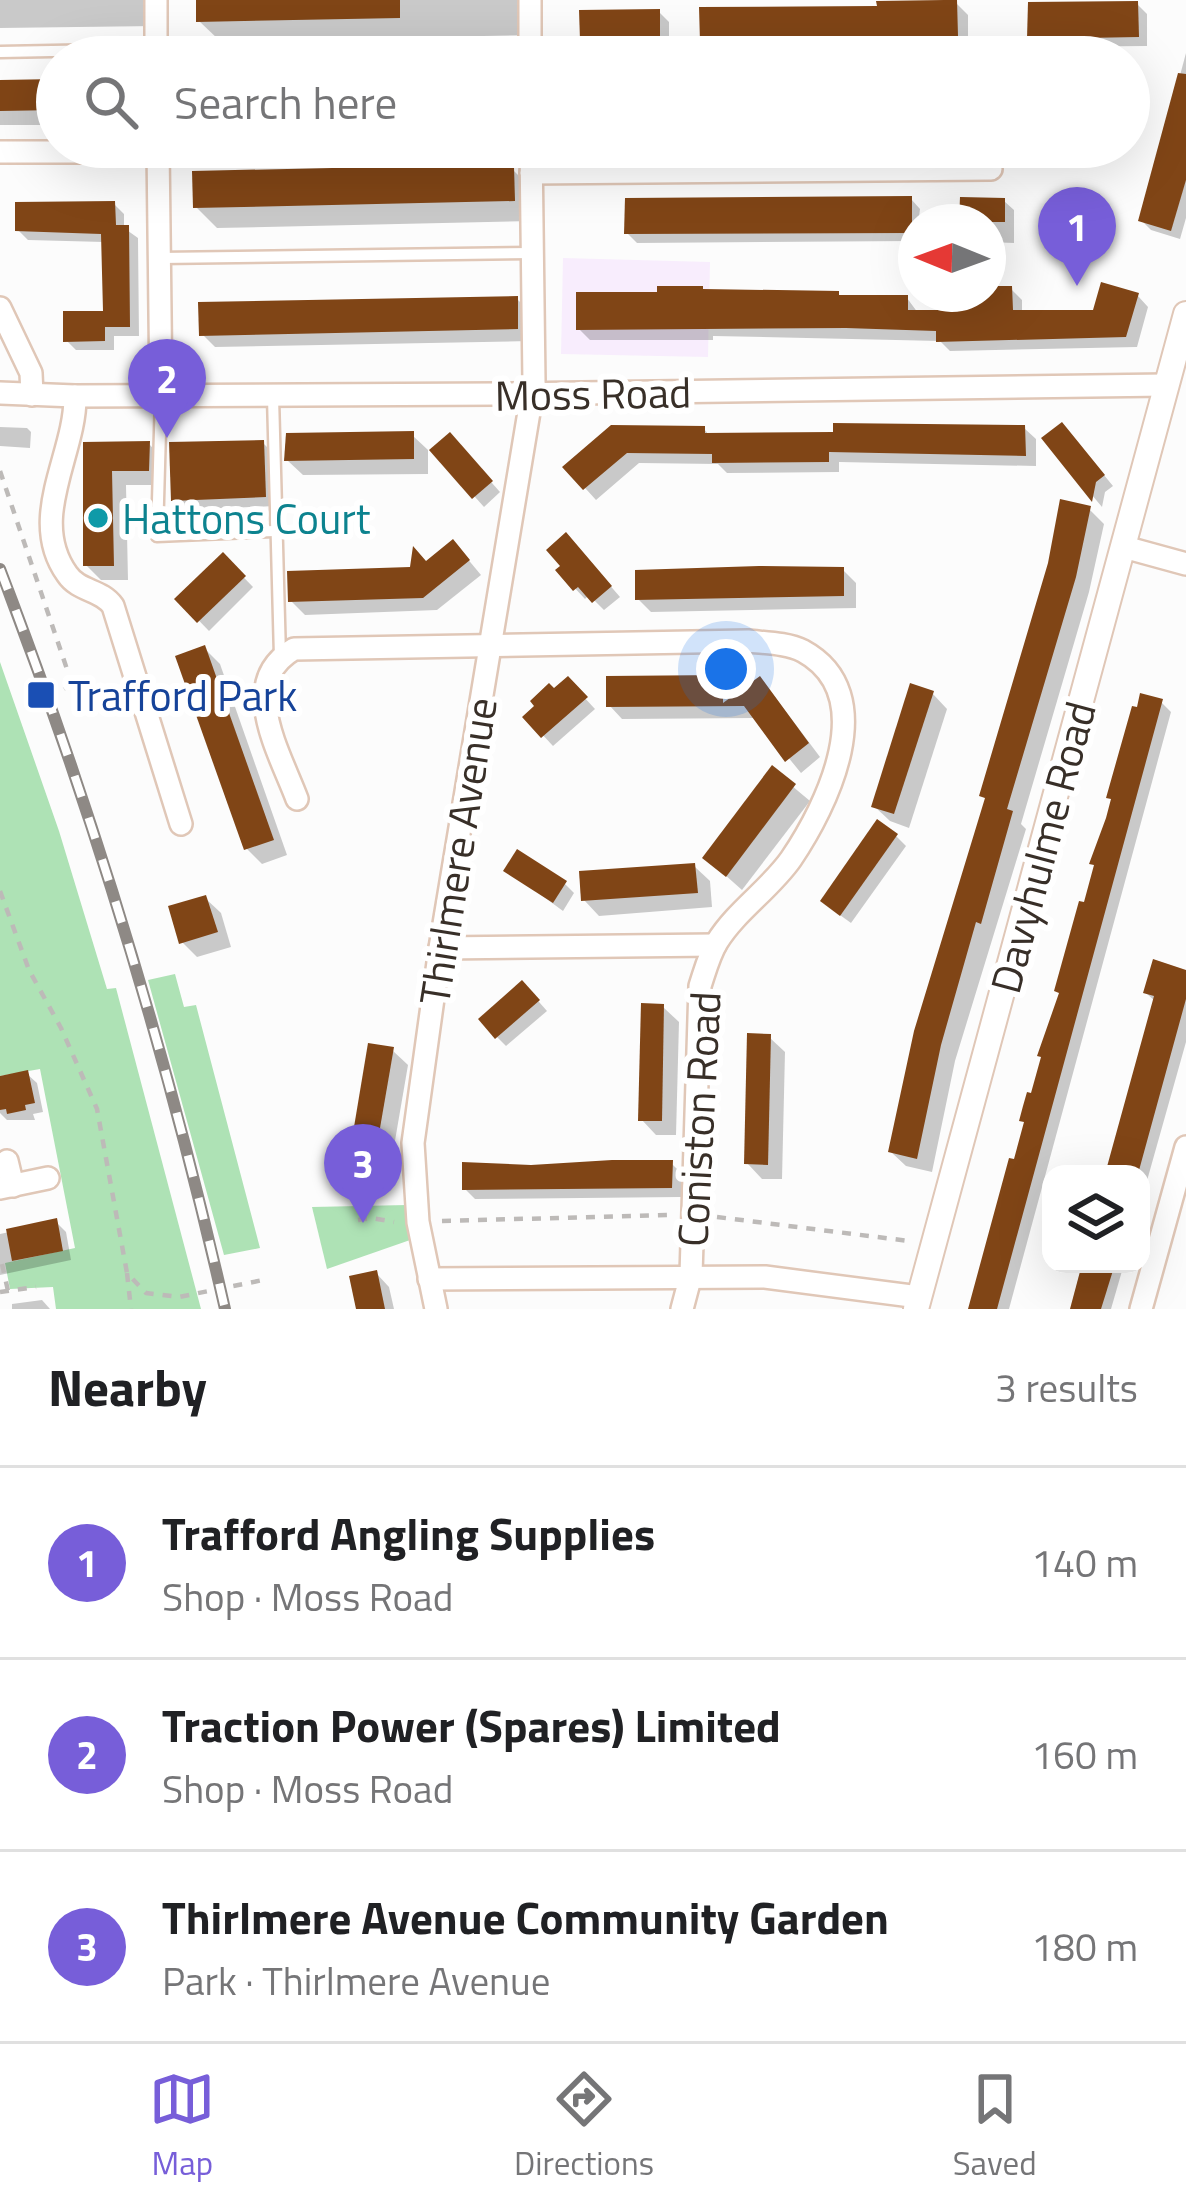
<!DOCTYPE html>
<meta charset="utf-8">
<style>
:root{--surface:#fff;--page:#f2f2f2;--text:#202124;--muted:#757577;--line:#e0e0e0;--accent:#775ed9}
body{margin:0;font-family:"Titillium Web",sans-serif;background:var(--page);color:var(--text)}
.controls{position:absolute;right:36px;bottom:36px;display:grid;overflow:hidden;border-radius:24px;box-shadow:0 12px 48px #0002}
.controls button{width:108px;height:108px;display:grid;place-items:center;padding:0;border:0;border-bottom:3px solid var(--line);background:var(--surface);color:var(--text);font:60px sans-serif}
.compass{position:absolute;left:898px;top:204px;width:108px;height:108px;border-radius:50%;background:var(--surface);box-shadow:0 12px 48px #0002;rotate:271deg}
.you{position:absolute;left:726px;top:669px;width:42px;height:42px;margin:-30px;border:9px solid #fff;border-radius:50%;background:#1a73e8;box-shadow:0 0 0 18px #1a73e833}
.badge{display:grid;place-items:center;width:78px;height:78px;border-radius:50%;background:var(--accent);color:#fff;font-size:39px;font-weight:700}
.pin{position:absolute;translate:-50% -99px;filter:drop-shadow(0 3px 6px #0008)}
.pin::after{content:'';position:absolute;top:63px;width:42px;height:36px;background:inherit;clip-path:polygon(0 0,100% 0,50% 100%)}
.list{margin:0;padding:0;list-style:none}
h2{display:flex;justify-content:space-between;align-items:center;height:156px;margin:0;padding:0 48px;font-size:51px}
h2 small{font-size:39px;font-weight:400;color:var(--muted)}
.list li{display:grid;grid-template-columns:78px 1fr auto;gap:36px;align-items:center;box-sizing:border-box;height:192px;padding:0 48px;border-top:3px solid var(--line)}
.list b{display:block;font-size:45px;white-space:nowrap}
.list p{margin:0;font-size:39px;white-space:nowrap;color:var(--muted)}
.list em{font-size:39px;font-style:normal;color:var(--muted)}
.icon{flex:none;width:66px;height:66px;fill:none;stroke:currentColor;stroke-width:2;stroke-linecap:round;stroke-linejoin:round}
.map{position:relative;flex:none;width:1186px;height:1309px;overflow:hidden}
.search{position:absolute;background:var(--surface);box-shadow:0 12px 48px #0002;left:36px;right:36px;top:36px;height:132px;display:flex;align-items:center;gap:30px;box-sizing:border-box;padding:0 42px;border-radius:66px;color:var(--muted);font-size:45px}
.sheet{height:732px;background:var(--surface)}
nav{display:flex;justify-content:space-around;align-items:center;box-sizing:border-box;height:168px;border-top:3px solid var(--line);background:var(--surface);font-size:33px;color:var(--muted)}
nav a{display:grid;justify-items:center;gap:6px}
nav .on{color:var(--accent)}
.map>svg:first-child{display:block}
</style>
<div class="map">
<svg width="1186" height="1309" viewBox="0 0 1186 1309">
<rect width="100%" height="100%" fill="#fcfcfc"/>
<path fill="#f8edfd" d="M 563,258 L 710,262 L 708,357 L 561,354 Z"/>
<g fill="#aee2b5">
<path d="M 0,662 L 59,831 L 107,989 L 116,988 L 201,1309 L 56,1309 L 53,1287 L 10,1289 L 5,1263 L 75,1248 L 40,1069 L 0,1076 Z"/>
<path d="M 175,974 L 184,1007 L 196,1005 L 260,1248 L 224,1255 L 148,980 Z"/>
<path d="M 407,1205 L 413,1239 L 327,1269 L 312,1207 Z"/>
</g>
<g fill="#0003">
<path d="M 0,0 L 160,0 L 156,26 L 0,28 Z"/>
<path d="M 199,0 L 536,0 L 535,35 L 220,41 L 199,21 Z"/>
<path d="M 956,3 L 968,15 L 968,47 L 715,53 L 703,41 L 880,9 Z"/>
<path d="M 1137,4 L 1147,14 L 1147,46 L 1040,47 L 1030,37 Z"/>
<path d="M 659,12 L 669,22 L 669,48 L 592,49 L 583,39 Z"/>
<path d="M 1186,53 L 1186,218 L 1180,239 L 1151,230 L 1141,220 Z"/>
<path d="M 57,82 L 57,125 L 0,125 L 0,83 Z"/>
<path d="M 513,170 L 534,191 L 535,221 L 217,228 L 196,207 Z"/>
<path d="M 911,199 L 920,209 L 916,241 L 637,243 L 627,233 Z"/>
<path d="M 1004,201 L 1014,210 L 1014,243 L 988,242 L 988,222 L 962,222 Z"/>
<path d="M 114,204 L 124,214 L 124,228 L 138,238 L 139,336 L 114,336 L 114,350 L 76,350 L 66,340 L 106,314 L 104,242 L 28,240 L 18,230 Z"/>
<path d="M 988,289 L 1011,289 L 1022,300 L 1022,313 L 1095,313 L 1138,296 L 1148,307 L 1137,347 L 950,351 L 940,341 L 713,336 L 713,340 L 590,340 L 579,329 L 705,292 L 907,298 L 918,313 L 967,313 L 967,294 L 988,294 Z"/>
<path d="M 517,299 L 530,312 L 530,341 L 215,347 L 202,334 Z"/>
<path d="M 0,427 L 27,428 L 31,432 L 30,448 L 0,446 Z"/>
<path d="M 1024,428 L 1036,439 L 1036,466 L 839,462 L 839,472 L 727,473 L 718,464 L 639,463 L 596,500 L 566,467 L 704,429 L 710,436 Z"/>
<path d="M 412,435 L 428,450 L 428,474 L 303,475 L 287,460 Z"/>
<path d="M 1071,435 L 1113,486 L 1105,492 L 1102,507 L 1045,439 Z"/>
<path d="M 263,443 L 273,453 L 275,506 L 184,510 L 174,500 Z"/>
<path d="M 149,444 L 164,460 L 163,485 L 126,485 L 128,580 L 101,580 L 86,565 L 86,445 Z"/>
<path d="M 459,446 L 500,492 L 484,507 L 433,450 Z"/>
<path d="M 1089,509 L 1104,524 L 1089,592 L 1021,824 L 1026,829 L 955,1061 L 932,1172 L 906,1166 L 891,1152 L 987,800 L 983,796 Z"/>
<path d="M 576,546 L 620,597 L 604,610 L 589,595 L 585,599 L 559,571 Z"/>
<path d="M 223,556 L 253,587 L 209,631 L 178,599 Z"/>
<path d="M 466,557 L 481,575 L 437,610 L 305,615 L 291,601 Z"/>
<path d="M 843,570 L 856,583 L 856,608 L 651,612 L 638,599 Z"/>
<path d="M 204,648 L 220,664 L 287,855 L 262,864 L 247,849 Z"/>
<path d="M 721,678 L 735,691 L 735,698 L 772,693 L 820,757 L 801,773 L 756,718 L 622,719 L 609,705 Z"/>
<path d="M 568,680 L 595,709 L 553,746 L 526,717 Z"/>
<path d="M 932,693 L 947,709 L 909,828 L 890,821 L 874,806 Z"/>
<path d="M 1161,702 L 1171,712 L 1009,1309 L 971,1309 L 1011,1161 L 1016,1162 L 1062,994 L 1074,930 Z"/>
<path d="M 773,770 L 810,801 L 742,890 L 706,858 Z"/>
<path d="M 896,836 L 906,846 L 851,923 L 833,910 Z"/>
<path d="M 694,866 L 710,881 L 712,907 L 599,916 L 584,900 Z"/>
<path d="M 507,870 L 565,884 L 574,893 L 563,911 Z"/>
<path d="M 205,898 L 221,913 L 231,947 L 197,957 L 182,942 Z"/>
<path d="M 1186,973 L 1186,1042 L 1141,1202 L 1141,1174 L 1110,1174 L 1156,1002 L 1146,993 Z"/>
<path d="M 532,994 L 547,1011 L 506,1046 L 497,1037 Z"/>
<path d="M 663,1007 L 679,1022 L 676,1135 L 656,1135 L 641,1119 Z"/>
<path d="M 769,1037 L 785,1052 L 782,1179 L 762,1179 L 747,1163 Z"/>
<path d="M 392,1050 L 408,1065 L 386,1193 L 364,1190 L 349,1174 Z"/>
<path d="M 27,1074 L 37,1083 L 43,1112 L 33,1114 L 35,1120 L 7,1120 L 0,1113 L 0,1079 Z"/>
<path d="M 671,1163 L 681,1173 L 681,1197 L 475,1199 L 465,1189 L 531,1168 Z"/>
<path d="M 56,1222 L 66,1232 L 71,1260 L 0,1275 L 0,1234 Z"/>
<path d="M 1085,1264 L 1124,1264 L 1111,1309 L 1072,1309 Z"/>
<path d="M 376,1273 L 389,1287 L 394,1309 L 359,1309 L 352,1278 Z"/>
<path d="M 42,1300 L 50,1309 L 12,1309 L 12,1304 Z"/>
</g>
<g fill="#804516">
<path d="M 196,0 L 400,0 L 400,18 L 196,22 Z"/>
<path d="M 944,0 L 957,0 L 958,36 L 865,38 L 865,42 L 700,42 L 699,7 L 877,6 L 876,1 Z"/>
<path d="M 1138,1 L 1139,37 L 1027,39 L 1028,2 Z"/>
<path d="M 660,9 L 660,40 L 580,40 L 579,10 Z"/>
<path d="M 1178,73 L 1186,74 L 1186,180 L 1171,231 L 1138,221 Z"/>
<path d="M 57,79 L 57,110 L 0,111 L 0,80 Z"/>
<path d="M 377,167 L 514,167 L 515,201 L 193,208 L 192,171 Z"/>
<path d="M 912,196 L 912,233 L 624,234 L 625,198 Z"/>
<path d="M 960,197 L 1005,198 L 1005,222 L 959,222 Z"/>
<path d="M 115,201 L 116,225 L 129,225 L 130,327 L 105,327 L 105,341 L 63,342 L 63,311 L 103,311 L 101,234 L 15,231 L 15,202 Z"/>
<path d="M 1101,282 L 1139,293 L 1126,337 L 936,342 L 936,331 L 846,328 L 576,330 L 576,292 L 657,292 L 657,286 L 703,286 L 703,289 L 839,291 L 839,295 L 908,295 L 908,310 L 964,310 L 964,294 L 988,294 L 988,286 L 1012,286 L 1013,310 L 1093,310 Z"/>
<path d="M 518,296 L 518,329 L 199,336 L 198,302 Z"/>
<path d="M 1062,422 L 1105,475 L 1096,482 L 1092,502 L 1041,438 Z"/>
<path d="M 833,423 L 1025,425 L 1026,456 L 829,452 L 829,462 L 712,463 L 712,454 L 627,453 L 583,490 L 562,467 L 611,425 L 705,426 L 705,433 L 833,432 Z"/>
<path d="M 414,431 L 414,459 L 284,461 L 286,433 Z"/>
<path d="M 450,432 L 493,481 L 472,499 L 429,450 Z"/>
<path d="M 264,440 L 266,497 L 171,501 L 169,442 Z"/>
<path d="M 150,441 L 149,471 L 112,471 L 114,566 L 83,566 L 83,442 Z"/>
<path d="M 1060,499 L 1091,506 L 1076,577 L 1007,809 L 1013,811 L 981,924 L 976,922 L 941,1045 L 917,1159 L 888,1152 L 914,1031 L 985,798 L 979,796 L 1048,563 Z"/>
<path d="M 566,532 L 612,586 L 592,603 L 578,587 L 573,591 L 555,570 L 560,566 L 546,550 Z"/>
<path d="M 453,539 L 470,560 L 423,598 L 288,602 L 287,571 L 410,567 L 413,546 L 426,561 Z"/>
<path d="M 223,552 L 246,576 L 197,623 L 174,599 Z"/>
<path d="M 759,566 L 844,567 L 844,596 L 635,600 L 635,570 Z"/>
<path d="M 205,645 L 274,840 L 244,850 L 175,656 Z"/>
<path d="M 723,675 L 723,703 L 760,676 L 809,743 L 785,762 L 744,706 L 606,707 L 606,676 Z"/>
<path d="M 568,676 L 588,697 L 541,738 L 522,717 L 534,706 L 530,701 L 549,683 L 554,688 Z"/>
<path d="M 910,683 L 934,691 L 894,814 L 871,807 Z"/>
<path d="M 1140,693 L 1163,699 L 997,1309 L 968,1309 L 1009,1158 L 1014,1159 L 1024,1122 L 1019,1121 L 1023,1106 L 1027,1092 L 1031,1093 L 1041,1057 L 1037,1056 L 1059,993 L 1054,991 L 1079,901 L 1084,902 L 1094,865 L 1089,864 L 1106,818 L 1111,799 L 1106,798 L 1132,706 L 1137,707 Z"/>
<path d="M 772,765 L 796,784 L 726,877 L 702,858 Z"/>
<path d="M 877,819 L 898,834 L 840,916 L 820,901 Z"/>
<path d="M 517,849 L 567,881 L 553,903 L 503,871 Z"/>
<path d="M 695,863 L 698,893 L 581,901 L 579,871 Z"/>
<path d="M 206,895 L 218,932 L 179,944 L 168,906 Z"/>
<path d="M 1153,959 L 1186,970 L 1186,999 L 1138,1174 L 1105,1174 L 1154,996 L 1143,993 Z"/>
<path d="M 522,980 L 540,1000 L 495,1039 L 478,1019 Z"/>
<path d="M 641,1003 L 664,1004 L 662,1121 L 638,1121 Z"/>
<path d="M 747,1033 L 771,1034 L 768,1165 L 744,1164 Z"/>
<path d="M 368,1043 L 394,1047 L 371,1180 L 346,1175 Z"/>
<path d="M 28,1070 L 35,1103 L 25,1105 L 26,1110 L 7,1114 L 6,1109 L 0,1110 L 0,1076 Z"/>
<path d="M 612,1160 L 673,1160 L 672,1188 L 462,1190 L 462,1162 L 531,1165 Z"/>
<path d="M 57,1218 L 63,1251 L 12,1261 L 6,1229 Z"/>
<path d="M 1082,1264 L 1115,1264 L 1101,1309 L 1070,1309 Z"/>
<path d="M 377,1270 L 385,1309 L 356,1309 L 349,1276 Z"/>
</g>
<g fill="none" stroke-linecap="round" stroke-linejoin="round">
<defs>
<g id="service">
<path d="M 0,52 L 156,49 L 530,52"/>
<path d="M 160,258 L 532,253"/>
<path d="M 161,396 L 157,536 L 274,531"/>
<path d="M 273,397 L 280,657"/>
</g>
<g id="minor">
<path d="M 156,0 L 156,57"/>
<path d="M 530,0 L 530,57"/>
<path d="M 158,147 L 161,396"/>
<path d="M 0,152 L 531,152"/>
<path d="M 531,173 L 991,169"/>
<path d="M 0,308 L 31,373 L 32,395"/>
<path d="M 0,393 L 75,396 L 499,394 L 1166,385"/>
<path d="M 75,396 C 76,454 27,518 67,574 C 79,592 101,589 113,606 L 181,824"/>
<path d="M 1124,547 L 1186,564"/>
<path d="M 297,799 C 279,751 237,682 294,649 L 748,641 C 766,643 787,643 803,651 C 882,694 827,806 791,859 C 770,889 736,911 717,942 C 709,955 705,971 700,986 L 691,1275 L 682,1309"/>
<path d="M 440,948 L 715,945"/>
<path d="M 7,1161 L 13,1186"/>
<path d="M 0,1188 L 48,1178"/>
<path d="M 429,1279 L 765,1277 L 919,1297"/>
<path d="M 436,1309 L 418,1222 L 413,1143 L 440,948 L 534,382 L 531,147"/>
<path d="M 1141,1309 L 1186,1147"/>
</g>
<path id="tertiary" d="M 916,1309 L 1186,314"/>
</defs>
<use href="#service" stroke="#e0c7b7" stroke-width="15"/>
<use href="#minor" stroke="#e0c7b7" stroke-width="26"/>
<use href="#tertiary" stroke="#e0c7b7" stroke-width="28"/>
<g stroke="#bdbab8" stroke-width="4.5" stroke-dasharray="9 9" stroke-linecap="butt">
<path d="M 0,471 L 72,684 L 64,689"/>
<path d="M 0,891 L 29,970 L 61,1028 L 97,1109 L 127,1273 L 146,1293 L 179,1297 L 268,1279"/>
<path d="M 717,1217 L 909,1241"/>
<path d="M 358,1220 L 372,1218 L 394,1222"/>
<path d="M 442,1221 L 670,1215"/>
<path d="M 2,1264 L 8,1291"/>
<path d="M 127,1273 L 131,1309"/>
<path d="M 0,1292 L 36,1287"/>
</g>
<use href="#service" stroke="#fff" stroke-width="10"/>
<use href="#minor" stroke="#fff" stroke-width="21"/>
<use href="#tertiary" stroke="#fff" stroke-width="24"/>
<defs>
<path id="rail" d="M 0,569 C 92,809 168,1058 225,1309"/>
</defs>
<use href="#rail" stroke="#8e8985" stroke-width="12"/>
<use href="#rail" stroke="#fff" stroke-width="8" stroke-dasharray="22" stroke-linecap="butt"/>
</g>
<circle fill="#0f9aa8" stroke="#fff" stroke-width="4.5" cx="98" cy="518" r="12"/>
<rect fill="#1a4fb4" stroke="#fff" stroke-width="4.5" x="26" y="680" width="30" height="30" rx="6"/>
<g text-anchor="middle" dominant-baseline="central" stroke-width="12" stroke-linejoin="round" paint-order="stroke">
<g font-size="42" fill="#382f28" stroke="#fff">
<text transform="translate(593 393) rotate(-1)">Moss Road</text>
<text transform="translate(1042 847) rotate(-75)">Davyhulme Road</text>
<text transform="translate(457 851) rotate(-81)">Thirlmere Avenue</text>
<text transform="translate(698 1119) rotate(-87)">Coniston Road</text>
</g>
<g font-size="42" fill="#0d838f" stroke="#fff" text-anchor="start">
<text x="122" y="518">Hattons Court</text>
</g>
<g font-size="42" fill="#164399" stroke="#fff" text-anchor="start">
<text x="68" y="695">Trafford Park</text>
</g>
</g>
</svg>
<div class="controls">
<button><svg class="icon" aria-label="layers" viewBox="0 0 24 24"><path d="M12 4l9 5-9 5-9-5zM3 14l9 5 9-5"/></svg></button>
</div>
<svg class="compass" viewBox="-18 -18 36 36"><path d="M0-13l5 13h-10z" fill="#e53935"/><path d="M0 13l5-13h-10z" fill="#757577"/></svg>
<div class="you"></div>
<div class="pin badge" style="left:1077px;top:286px">1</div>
<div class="pin badge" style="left:167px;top:438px">2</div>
<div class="pin badge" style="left:363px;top:1223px">3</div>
<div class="search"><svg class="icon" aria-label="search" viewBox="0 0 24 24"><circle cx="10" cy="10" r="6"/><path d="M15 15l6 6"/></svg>Search here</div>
</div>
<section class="sheet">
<h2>Nearby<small>3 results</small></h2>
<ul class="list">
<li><span class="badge">1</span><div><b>Trafford Angling Supplies</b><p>Shop · Moss Road</p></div><em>140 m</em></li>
<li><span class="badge">2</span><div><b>Traction Power (Spares) Limited</b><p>Shop · Moss Road</p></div><em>160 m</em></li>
<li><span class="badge">3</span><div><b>Thirlmere Avenue Community Garden</b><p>Park · Thirlmere Avenue</p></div><em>180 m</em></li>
</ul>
</section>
<nav>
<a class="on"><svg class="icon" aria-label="map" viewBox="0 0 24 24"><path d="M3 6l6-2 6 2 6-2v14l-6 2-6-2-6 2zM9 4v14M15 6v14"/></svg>Map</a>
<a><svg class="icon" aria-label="directions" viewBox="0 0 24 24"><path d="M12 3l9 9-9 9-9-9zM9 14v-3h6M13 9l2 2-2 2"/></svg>Directions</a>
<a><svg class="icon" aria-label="saved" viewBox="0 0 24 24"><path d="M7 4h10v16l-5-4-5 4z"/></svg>Saved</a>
</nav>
